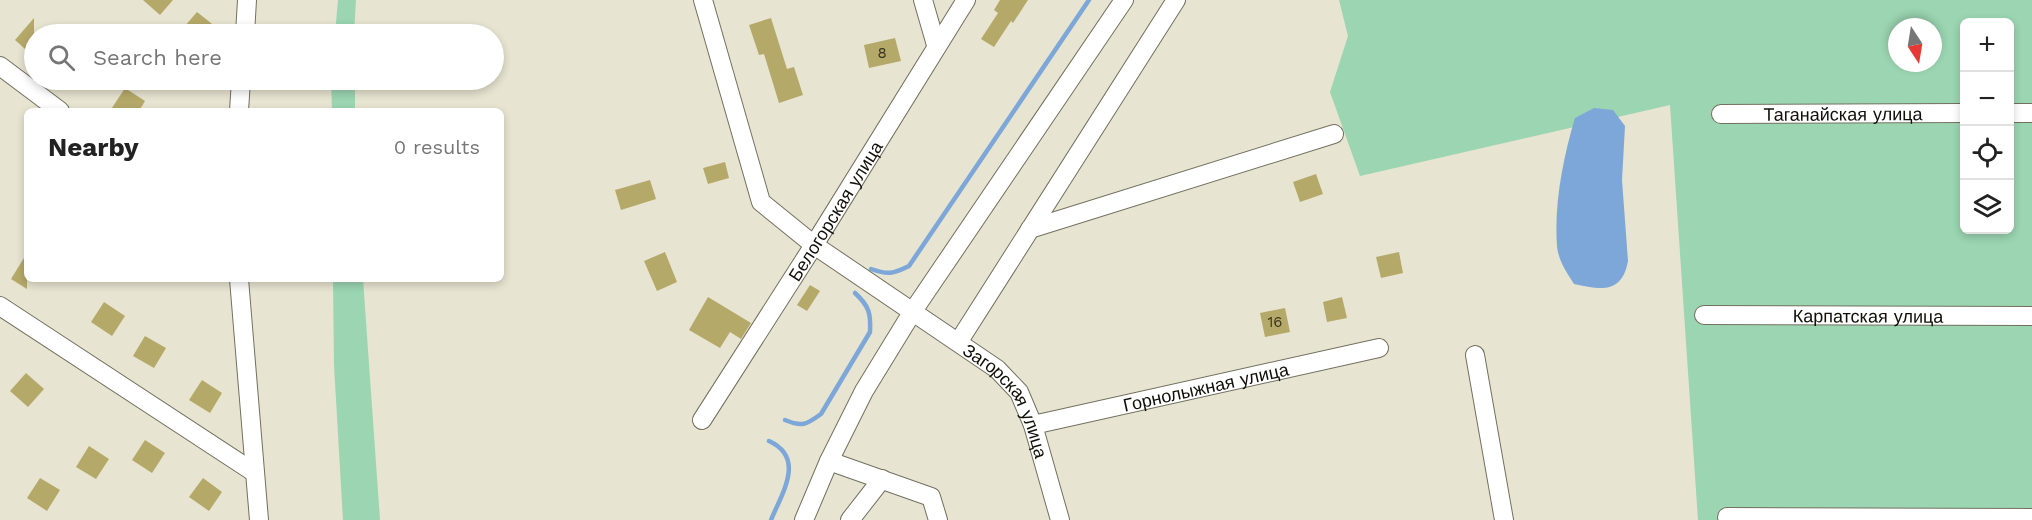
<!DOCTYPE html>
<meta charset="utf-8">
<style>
:root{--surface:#fff;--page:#f2f2f2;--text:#222;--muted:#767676;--line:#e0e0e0}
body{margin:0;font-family:"Work Sans",sans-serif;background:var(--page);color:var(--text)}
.controls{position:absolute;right:18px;top:18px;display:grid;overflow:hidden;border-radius:9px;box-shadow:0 3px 9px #0003}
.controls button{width:54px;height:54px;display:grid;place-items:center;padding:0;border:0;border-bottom:2px solid var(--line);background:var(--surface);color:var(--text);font:30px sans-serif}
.compass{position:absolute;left:1888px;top:18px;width:54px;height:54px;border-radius:50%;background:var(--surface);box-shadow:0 3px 9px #0003;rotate:168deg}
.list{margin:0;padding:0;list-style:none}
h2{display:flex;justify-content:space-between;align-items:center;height:78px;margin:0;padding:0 24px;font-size:26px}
h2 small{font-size:20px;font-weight:400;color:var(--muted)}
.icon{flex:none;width:33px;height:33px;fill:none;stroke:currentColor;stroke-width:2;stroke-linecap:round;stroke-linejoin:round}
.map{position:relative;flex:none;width:2032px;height:520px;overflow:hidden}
.search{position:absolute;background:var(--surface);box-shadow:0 3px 9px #0003;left:24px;top:24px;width:480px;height:66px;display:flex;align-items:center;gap:15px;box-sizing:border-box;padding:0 21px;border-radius:33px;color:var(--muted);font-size:22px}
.panel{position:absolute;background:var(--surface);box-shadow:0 3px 9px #0003;left:24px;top:108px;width:480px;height:174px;border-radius:9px}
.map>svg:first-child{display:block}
</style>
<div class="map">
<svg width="2032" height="520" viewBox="0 0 2032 520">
<rect width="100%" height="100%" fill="#e7e4d1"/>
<g fill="#9bd5b1" fill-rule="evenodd">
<path d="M 338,0 L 356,0 L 354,34 L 335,34 Z"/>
<path d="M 1339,0 L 2032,0 L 2032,520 L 1698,520 L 1670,105 L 1360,176 L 1330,92 L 1348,36 ZM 1964,22 L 2010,22 L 2010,230 L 1964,230 ZM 1897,27 L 1933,27 L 1933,63 L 1897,63 Z"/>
<path d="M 331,80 L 355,80 L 355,111 L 332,111 Z"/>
<path d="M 333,279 L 363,279 L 380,520 L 343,520 L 334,365 Z"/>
</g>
<path fill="#7ca7d8" d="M 1594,108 L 1613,110 L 1625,126 L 1622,180 L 1628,261 C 1622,294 1601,290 1574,284 C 1567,273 1558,260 1557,246 C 1554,204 1563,158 1575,118 Z"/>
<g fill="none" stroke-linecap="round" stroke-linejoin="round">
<g stroke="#7ca7d8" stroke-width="4.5">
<path d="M 871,269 C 888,275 893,274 909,266 L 1089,0"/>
<path d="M 785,420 C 802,427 806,425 821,414 L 870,332 C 871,313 869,306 855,293"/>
<path d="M 769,441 C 806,458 782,493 771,520"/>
</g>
</g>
<g fill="#b5a969">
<path d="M 143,0 L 173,0 L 160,15 Z"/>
<path d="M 1000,0 L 1028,0 L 1013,23 L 1011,21 L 994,47 L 981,39 L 998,13 L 994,10 Z"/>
<path d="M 197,12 L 216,27 L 210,34 L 178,34 Z"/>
<path d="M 34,18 L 34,57 L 15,40 Z"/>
<path d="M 771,18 L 787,69 L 794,67 L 803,95 L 779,103 L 764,54 L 759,55 L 749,25 Z"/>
<path d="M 895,38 L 901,61 L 869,68 L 864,45 Z"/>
<path d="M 125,88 L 145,101 L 139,111 L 110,111 Z"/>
<path d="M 725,162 L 729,178 L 708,184 L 703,168 Z"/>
<path d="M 1316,174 L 1323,194 L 1300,202 L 1293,182 Z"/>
<path d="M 650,180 L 656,199 L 621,210 L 615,190 Z"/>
<path d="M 665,252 L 677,282 L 657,291 L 644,261 Z"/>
<path d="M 1399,252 L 1403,273 L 1381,278 L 1376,257 Z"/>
<path d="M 27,253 L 27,289 L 11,279 Z"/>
<path d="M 810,285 L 820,291 L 807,311 L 797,305 Z"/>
<path d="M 708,297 L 751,323 L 741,339 L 730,332 L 720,348 L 689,330 Z"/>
<path d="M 1342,297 L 1347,318 L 1327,322 L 1323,302 Z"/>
<path d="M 104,302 L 125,316 L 112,336 L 91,322 Z"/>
<path d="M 1285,308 L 1290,332 L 1265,337 L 1260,313 Z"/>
<path d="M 145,336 L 166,348 L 154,368 L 133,356 Z"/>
<path d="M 26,373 L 44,389 L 28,407 L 10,391 Z"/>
<path d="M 202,380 L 222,393 L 210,413 L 189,400 Z"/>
<path d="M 145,440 L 165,453 L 152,473 L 132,460 Z"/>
<path d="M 89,446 L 109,459 L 96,479 L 76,467 Z"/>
<path d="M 40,478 L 60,490 L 47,511 L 27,498 Z"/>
<path d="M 203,478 L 222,492 L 209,511 L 189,497 Z"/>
</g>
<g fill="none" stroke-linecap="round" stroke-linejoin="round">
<defs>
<g id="minor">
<path id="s1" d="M 703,0 L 761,202 L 814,245 L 997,369 L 1019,392 L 1033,425 L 1060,520"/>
<path d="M 923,0 L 936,45"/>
<path d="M 245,34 L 247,0"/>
<path d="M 0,66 L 60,111"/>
<path d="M 239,111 L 241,80"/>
<path d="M 2010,113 L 2032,113"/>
<path id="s2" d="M 1721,114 L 1964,113"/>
<path d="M 1030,229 L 1334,134"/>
<path d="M 239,279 L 259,520"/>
<path d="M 0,306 L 255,473"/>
<path id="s3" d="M 1704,315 L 2032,316"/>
<path d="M 959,341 L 1176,0"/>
<path d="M 1475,355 L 1504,520"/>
<path id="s4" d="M 702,420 L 814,245 L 966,0"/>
<path id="s5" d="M 1033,425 L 1379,348"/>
<path d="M 829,461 L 931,497 L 938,520"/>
<path d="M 1727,517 L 2032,518"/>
<path d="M 804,520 L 829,461 L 864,391 L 913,311 L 1124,0"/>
<path d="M 850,520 L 882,479"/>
</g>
</defs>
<use href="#minor" stroke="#73705f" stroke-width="20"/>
<use href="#minor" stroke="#fff" stroke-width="18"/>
</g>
<g text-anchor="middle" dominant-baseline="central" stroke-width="4.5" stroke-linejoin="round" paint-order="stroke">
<g font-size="15" fill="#393620">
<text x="882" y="53">8</text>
<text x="1275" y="322">16</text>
</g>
<g font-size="18" fill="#100f08" stroke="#f4f1de">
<text stroke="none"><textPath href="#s2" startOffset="122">Таганайская улица</textPath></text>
<text stroke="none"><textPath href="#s4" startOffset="248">Белогорская улица</textPath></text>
<text stroke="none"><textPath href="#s3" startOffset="164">Карпатская улица</textPath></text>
<text stroke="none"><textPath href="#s5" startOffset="177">Горнолыжная улица</textPath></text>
<text stroke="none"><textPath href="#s1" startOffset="531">Загорская улица</textPath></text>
</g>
</g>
</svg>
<div class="controls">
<button>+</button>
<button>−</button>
<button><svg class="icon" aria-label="locate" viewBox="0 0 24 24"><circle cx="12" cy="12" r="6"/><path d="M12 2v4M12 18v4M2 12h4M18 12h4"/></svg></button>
<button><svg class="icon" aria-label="layers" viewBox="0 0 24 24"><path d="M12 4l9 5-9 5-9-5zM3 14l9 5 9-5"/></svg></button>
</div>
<svg class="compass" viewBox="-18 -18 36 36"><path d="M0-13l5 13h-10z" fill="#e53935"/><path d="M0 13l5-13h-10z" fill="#767676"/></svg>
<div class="search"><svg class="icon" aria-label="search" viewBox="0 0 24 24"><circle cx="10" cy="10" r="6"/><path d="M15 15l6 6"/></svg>Search here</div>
<section class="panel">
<h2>Nearby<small>0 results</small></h2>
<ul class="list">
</ul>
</section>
</div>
